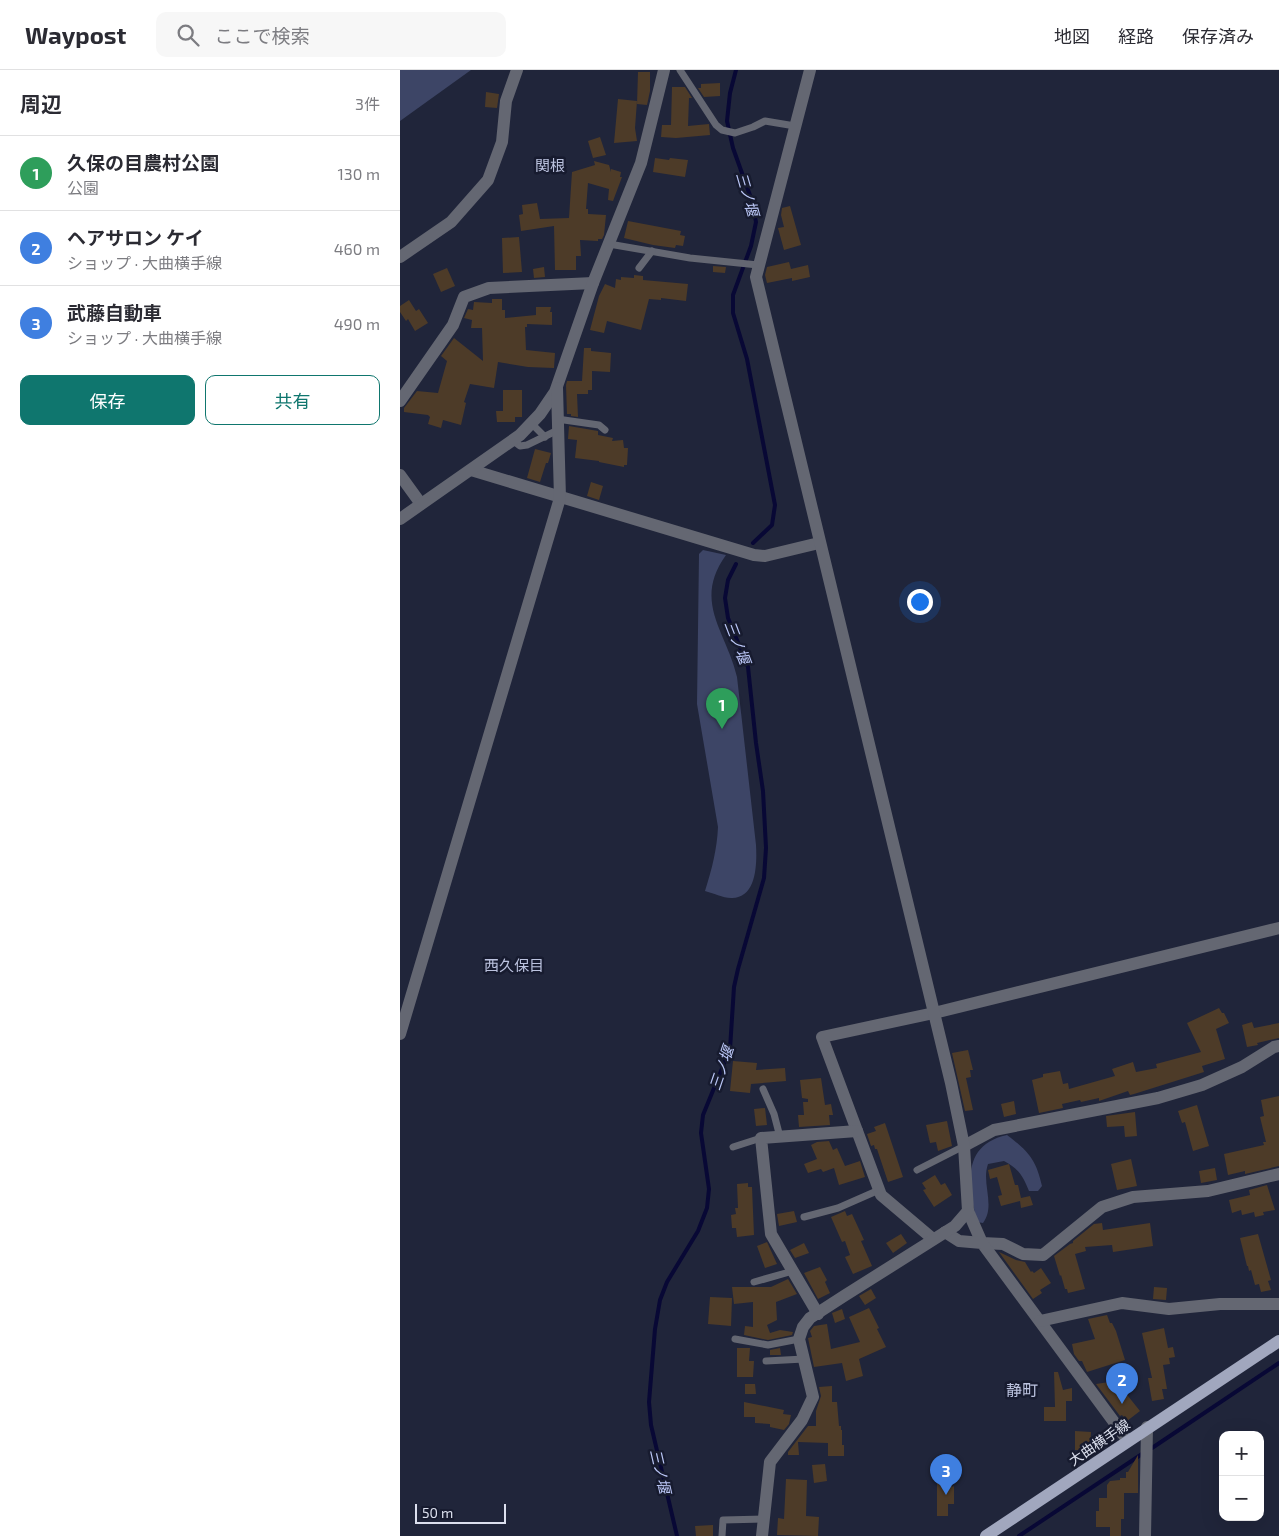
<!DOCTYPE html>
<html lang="ja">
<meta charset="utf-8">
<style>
:root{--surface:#fff;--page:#f7f7f7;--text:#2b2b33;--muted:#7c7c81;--line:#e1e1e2;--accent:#0f766e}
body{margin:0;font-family:"Exo 2","Noto Sans JP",sans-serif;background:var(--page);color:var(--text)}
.controls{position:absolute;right:15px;bottom:15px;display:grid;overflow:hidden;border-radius:10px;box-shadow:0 5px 20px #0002}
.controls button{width:45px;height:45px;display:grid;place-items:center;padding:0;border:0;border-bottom:1px solid var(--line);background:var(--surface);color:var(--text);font:25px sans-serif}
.scale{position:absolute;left:15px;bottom:12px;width:91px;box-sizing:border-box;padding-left:5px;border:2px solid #dce0ee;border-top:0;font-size:14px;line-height:18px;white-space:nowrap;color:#dce0ee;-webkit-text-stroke:4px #171b2f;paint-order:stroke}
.you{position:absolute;left:519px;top:531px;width:18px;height:18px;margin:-12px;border:4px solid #fff;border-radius:50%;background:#1a73e8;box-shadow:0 0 0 8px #1a73e833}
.badge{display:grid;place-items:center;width:32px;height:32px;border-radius:50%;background:var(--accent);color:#fff;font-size:16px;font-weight:700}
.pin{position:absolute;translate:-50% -41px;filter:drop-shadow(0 1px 2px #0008)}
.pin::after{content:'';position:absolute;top:26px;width:18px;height:15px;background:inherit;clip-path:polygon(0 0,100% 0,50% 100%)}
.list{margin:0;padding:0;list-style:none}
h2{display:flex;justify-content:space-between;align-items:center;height:65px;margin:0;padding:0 20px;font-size:21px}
h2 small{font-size:16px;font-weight:400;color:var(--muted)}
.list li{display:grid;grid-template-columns:32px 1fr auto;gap:15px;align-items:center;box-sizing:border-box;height:75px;padding:0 20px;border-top:1px solid var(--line)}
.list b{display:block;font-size:19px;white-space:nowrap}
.list p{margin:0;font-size:16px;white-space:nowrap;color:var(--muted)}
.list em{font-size:16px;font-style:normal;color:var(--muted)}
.actions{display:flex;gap:10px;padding:15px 20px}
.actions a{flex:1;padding:11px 0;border:1px solid var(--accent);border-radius:10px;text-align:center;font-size:18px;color:var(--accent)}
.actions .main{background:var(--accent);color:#fff}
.icon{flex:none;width:28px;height:28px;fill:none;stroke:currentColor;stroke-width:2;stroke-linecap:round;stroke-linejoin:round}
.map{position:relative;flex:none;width:879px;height:1466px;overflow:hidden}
header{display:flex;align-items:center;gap:30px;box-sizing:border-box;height:70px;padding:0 25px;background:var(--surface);border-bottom:1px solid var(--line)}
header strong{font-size:24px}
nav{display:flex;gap:28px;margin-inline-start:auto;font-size:18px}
.search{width:350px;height:45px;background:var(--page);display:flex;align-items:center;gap:12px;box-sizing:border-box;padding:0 18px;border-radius:10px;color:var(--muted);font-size:19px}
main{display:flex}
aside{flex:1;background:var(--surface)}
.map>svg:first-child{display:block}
</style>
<header>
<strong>Waypost</strong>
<div class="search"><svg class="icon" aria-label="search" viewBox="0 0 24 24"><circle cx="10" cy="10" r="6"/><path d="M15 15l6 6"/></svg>ここで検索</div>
<nav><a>地図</a><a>経路</a><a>保存済み</a></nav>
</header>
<main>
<aside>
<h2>周辺<small>3件</small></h2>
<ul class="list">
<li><span class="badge" style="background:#2e9e5b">1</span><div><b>久保の目農村公園</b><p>公園</p></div><em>130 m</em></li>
<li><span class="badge" style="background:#3f7fe0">2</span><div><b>ヘアサロン ケイ</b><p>ショップ · 大曲横手線</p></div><em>460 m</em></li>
<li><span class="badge" style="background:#3f7fe0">3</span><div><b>武藤自動車</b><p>ショップ · 大曲横手線</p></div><em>490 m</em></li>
</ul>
<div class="actions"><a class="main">保存</a><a>共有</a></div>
</aside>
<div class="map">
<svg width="879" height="1466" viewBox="0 0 879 1466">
<rect width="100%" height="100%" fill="#20253a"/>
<g fill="#3d4566">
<path d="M 0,0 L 71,0 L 0,51 Z"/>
<path d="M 303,480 L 326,485 C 292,532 327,562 337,607 L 356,775 C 357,793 357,829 331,828 C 323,828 313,823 305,821 C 312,799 317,779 318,757 L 297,634 L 299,484 Z"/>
<path d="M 607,1065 C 628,1081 636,1089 642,1116 L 638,1121 L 629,1121 C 623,1106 619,1099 604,1091 L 588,1094 C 581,1114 596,1135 583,1153 L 577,1152 C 568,1116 561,1075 607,1065 Z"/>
</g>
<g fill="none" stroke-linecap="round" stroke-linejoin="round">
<g stroke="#080835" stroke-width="4">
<path d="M 336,0 L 330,23 L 327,51 L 333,78 L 352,131 L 356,152 L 351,176 L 333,225 L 333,243 L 347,289 L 375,435 L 372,455 L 353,473"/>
<path d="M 752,1378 L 879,1293"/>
<path d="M 277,1466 L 251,1355 L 249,1332 L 255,1259 L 260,1230 L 267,1212 L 298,1161 L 307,1138 L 309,1119 L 301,1063 L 303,1045 L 330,979 L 334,917 L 338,899 L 364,808 L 366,778 L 363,721 L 356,673 L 348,597 L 328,548 L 325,528 L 328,510 L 336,494"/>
<path d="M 619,1466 L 742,1384"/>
</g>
</g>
<g fill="#4d3b28">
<path d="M 238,2 L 250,2 L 250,21 L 247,35 L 237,34 Z"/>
<path d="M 320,13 L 320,26 L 304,27 L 298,18 L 301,18 L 301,14 Z"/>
<path d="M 272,17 L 285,17 L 292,28 L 289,28 L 288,56 L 309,54 L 310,65 L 276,68 L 261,67 L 262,55 L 271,55 Z"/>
<path d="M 86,22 L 99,24 L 97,38 L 85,37 Z"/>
<path d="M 218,29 L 237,31 L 235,58 L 237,71 L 214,73 Z"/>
<path d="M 200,67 L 206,85 L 193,88 L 188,71 Z"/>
<path d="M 255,88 L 269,90 L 270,88 L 288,90 L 285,107 L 253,102 Z"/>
<path d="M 194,91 L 209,95 L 211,102 L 211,99 L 221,102 L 220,107 L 222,107 L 213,131 L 208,130 L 209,119 L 188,113 L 186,139 L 188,139 L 188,144 L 206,145 L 204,165 L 202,169 L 198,169 L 198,171 L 180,170 L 181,186 L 176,186 L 176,200 L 155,200 L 154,156 L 121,161 L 119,145 L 123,144 L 122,135 L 137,133 L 140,149 L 169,148 L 172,102 L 195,95 Z"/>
<path d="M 390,136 L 401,175 L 384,180 L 378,158 L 384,157 L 381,145 L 382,138 Z"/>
<path d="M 228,151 L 281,161 L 280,165 L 285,166 L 283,176 L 276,175 L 275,178 L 253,175 L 224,168 Z"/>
<path d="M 119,167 L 122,202 L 103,203 L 102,168 Z"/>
<path d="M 389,192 L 391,199 L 408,195 L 410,207 L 392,211 L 392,208 L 367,213 L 365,205 L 367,197 Z"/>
<path d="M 313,196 L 326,197 L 325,203 L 313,202 Z"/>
<path d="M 144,197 L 145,207 L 134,208 L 133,199 Z"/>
<path d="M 47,198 L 55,216 L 41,222 L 33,204 Z"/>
<path d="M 234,205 L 243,206 L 243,210 L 288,214 L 286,231 L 261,228 L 261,230 L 249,229 L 241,260 L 207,251 L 204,263 L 190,260 L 199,226 L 205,214 L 215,218 L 216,209 L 221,210 L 221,207 L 234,208 Z"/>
<path d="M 92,229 L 102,229 L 102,240 L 105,240 L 105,248 L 136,245 L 136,237 L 151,237 L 150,242 L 152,242 L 152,255 L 127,254 L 127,257 L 125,257 L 126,280 L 155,283 L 154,298 L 128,297 L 98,292 L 94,318 L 70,314 L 64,332 L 66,333 L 61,355 L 43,350 L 41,358 L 28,354 L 30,347 L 28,345 L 4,342 L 4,338 L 17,321 L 38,323 L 47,291 L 41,286 L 54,268 L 83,291 L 82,258 L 71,258 L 72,250 L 64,248 L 68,239 L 73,240 L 74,232 L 92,233 Z"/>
<path d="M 9,230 L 16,241 L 19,239 L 28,253 L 15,261 L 8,249 L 6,251 L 0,242 L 0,236 Z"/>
<path d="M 184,278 L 191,278 L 191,281 L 211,283 L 210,302 L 192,301 L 192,320 L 188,320 L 188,324 L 177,324 L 178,347 L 171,346 L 171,344 L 167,344 L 166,315 L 167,311 L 182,311 Z"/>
<path d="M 103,320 L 122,320 L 122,347 L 115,347 L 115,352 L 97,352 L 96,341 L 103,341 Z"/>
<path d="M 169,356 L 198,361 L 198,365 L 213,368 L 212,371 L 223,370 L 224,378 L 228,378 L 227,395 L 224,395 L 224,397 L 199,392 L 199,391 L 175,388 L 177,370 L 168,369 Z"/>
<path d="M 135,379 L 151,383 L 148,393 L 146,393 L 140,412 L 127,408 Z"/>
<path d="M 191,412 L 203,416 L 199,430 L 187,426 Z"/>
<path d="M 819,938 L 822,943 L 824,943 L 829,953 L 816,959 L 825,989 L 802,996 L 804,1002 L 734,1024 L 730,1025 L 728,1021 L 699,1031 L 699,1028 L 681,1032 L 680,1030 L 662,1034 L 663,1038 L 639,1043 L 632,1010 L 643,1007 L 643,1004 L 660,1001 L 663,1014 L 668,1013 L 669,1019 L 715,1006 L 712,999 L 733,992 L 736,1002 L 757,998 L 756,994 L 801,982 L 787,953 Z"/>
<path d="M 852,952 L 854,958 L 879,953 L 879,968 L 857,973 L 858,975 L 847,977 L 842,955 Z"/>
<path d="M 568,980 L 573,1000 L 570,1000 L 571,1007 L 566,1008 L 573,1040 L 565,1041 L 552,983 Z"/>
<path d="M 333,991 L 357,993 L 356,1000 L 385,998 L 386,1011 L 351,1014 L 350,1023 L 330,1021 Z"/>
<path d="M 421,1008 L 425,1035 L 431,1034 L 433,1045 L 429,1045 L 430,1055 L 399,1057 L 398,1045 L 404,1045 L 403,1032 L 408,1032 L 408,1029 L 402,1028 L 400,1010 Z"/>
<path d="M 879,1026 L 879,1096 L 845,1104 L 845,1101 L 828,1105 L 824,1084 L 864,1075 L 863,1072 L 866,1072 L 860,1047 L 864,1046 L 861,1030 Z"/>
<path d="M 614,1031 L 616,1044 L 604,1047 L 601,1034 Z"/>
<path d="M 797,1035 L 809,1076 L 793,1081 L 785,1052 L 782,1053 L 778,1041 Z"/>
<path d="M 365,1038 L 367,1055 L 356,1056 L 354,1039 Z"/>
<path d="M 735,1042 L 737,1066 L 725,1067 L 724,1056 L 707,1057 L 706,1046 Z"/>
<path d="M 547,1051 L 552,1076 L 538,1081 L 536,1072 L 530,1073 L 526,1055 Z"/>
<path d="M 485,1053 L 503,1107 L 488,1112 L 477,1079 L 475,1079 L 474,1075 L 471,1076 L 467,1064 L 476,1061 L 474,1057 Z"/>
<path d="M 429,1071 L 433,1080 L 437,1078 L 445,1096 L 460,1091 L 465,1107 L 439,1115 L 434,1098 L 423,1102 L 421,1099 L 408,1103 L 404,1094 L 417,1089 L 411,1075 L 417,1072 Z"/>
<path d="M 731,1089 L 737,1116 L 717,1120 L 711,1094 Z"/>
<path d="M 609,1094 L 615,1115 L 618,1115 L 621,1128 L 630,1126 L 633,1135 L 621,1138 L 620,1131 L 601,1136 L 598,1126 L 602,1125 L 597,1107 L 590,1109 L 588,1100 Z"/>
<path d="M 815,1098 L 817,1110 L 801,1113 L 799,1101 Z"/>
<path d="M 535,1105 L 541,1115 L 545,1113 L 552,1125 L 534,1137 L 523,1120 L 526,1119 L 522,1113 Z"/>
<path d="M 348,1113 L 348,1117 L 352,1117 L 354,1165 L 337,1167 L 336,1158 L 332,1158 L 331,1145 L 336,1144 L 335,1138 L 338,1138 L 337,1114 Z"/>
<path d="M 867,1115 L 875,1140 L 863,1142 L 864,1145 L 855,1147 L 854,1142 L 842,1145 L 841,1140 L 832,1143 L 829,1130 L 850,1125 L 849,1120 Z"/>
<path d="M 394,1141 L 397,1152 L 379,1156 L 377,1144 Z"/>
<path d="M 445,1141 L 447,1146 L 452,1144 L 464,1170 L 461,1171 L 472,1196 L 453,1204 L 445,1187 L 450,1185 L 445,1171 L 442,1172 L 431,1147 Z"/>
<path d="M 702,1153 L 703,1160 L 750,1153 L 753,1176 L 713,1182 L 712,1175 L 685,1177 L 686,1181 L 675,1184 L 685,1219 L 668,1223 L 667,1219 L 665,1219 L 661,1205 L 660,1206 L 654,1186 L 670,1174 L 673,1173 L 673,1171 L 694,1154 Z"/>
<path d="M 501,1164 L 507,1173 L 493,1183 L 486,1173 Z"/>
<path d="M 858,1164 L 871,1210 L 868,1211 L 871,1220 L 861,1222 L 859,1214 L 855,1215 L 851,1200 L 849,1201 L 848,1196 L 847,1196 L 840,1168 Z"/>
<path d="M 367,1172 L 377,1194 L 365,1198 L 357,1176 Z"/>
<path d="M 404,1173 L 409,1183 L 395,1188 L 390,1180 Z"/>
<path d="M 599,1182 L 616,1190 L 625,1192 L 631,1202 L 632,1201 L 634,1203 L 641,1198 L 651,1213 L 640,1220 L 642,1223 L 633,1229 Z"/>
<path d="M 420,1197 L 427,1210 L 425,1212 L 430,1223 L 418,1229 L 404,1203 Z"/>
<path d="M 388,1209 L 397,1224 L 376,1232 L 377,1250 L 367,1255 L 370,1263 L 380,1260 L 393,1262 L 392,1265 L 368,1270 L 344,1265 L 345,1256 L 353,1257 L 353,1232 L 334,1234 L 332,1217 L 371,1217 Z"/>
<path d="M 754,1217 L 767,1218 L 766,1230 L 753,1229 Z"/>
<path d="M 471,1219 L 476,1228 L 465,1235 L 459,1226 Z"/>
<path d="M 310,1227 L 332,1228 L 331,1256 L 308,1254 Z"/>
<path d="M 469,1238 L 479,1258 L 477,1259 L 486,1277 L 459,1289 L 463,1306 L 446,1311 L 442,1293 L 414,1297 L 408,1268 L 412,1267 L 410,1261 L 414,1256 L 427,1254 L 431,1279 L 460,1272 L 449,1247 Z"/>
<path d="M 442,1239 L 445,1249 L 435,1253 L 432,1243 Z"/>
<path d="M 707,1245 L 710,1253 L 712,1253 L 716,1261 L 725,1290 L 687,1302 L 682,1291 L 679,1291 L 674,1284 L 672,1274 L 695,1269 L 688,1249 Z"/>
<path d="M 764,1258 L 768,1278 L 773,1277 L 775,1287 L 769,1288 L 770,1294 L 763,1295 L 767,1319 L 762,1319 L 764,1329 L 752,1331 L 748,1308 L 752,1308 L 742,1263 Z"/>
<path d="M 337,1278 L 350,1278 L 349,1291 L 354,1291 L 353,1307 L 337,1307 Z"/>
<path d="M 380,1278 L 381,1285 L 370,1285 L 370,1280 Z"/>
<path d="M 654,1302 L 658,1302 L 663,1320 L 672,1318 L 672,1331 L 666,1331 L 666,1351 L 644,1351 L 644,1337 L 655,1337 Z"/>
<path d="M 716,1311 L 740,1341 L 727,1351 L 722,1345 L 720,1346 L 696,1314 Z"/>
<path d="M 345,1314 L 355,1314 L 356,1324 L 345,1324 Z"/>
<path d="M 432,1316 L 432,1332 L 437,1332 L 439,1356 L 441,1356 L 441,1360 L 442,1360 L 442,1375 L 444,1375 L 444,1386 L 428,1386 L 428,1373 L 398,1372 L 399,1385 L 388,1385 L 388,1382 L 408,1356 L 416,1356 L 416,1341 L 421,1326 L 419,1317 Z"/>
<path d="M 344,1332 L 384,1340 L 383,1344 L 391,1345 L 389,1354 L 384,1360 L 370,1357 L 370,1354 L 355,1353 L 355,1347 L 344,1347 Z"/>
<path d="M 675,1361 L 691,1362 L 690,1380 L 675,1380 Z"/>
<path d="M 738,1385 L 738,1423 L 724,1423 L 724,1449 L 721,1449 L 721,1466 L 710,1466 L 710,1457 L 696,1457 L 696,1441 L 699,1441 L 699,1428 L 707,1428 L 707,1415 L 710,1411 L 720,1410 L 720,1408 L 726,1408 L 726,1402 L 728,1402 Z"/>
<path d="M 425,1394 L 427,1411 L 414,1413 L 412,1395 Z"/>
<path d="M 386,1409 L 407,1410 L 406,1446 L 419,1447 L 418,1466 L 377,1465 L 378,1448 L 384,1449 Z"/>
<path d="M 537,1412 L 552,1413 L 552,1417 L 554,1416 L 554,1434 L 548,1434 L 548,1446 L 537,1446 Z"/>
<path d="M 313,1455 L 313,1466 L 296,1466 L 295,1456 Z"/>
</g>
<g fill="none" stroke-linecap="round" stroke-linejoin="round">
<g stroke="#646772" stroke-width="7">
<path d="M 280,0 L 316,55 L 322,60 L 335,63 L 353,57 L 365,51 L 395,56"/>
<path d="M 209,174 L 290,188 L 358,195"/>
<path d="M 239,198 L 252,181"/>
<path d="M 157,349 L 199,355 L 205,360"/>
<path d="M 131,353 L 145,367"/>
<path d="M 112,370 L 120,376 L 127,375 L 158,360"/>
<path d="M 363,1019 L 374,1044 L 380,1067"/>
<path d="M 333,1077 L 361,1068"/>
<path d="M 517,1100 L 564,1076"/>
<path d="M 404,1147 L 438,1138 L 479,1120"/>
<path d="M 354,1212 L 393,1201"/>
<path d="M 335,1269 L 368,1275 L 399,1269"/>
<path d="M 366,1291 L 404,1289"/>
<path d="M 322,1466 L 323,1450 L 364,1449"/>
</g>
<g stroke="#646772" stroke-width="12">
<path d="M 0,187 L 51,152 L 88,110 L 102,72 L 106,31 L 117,0"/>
<path d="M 0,331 L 53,255 L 64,227 L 89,218 L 193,213"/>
<path d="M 71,400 L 354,485 L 365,486 L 419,473"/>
<path d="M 0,405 L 21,434"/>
<path d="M 0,449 L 120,365 L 140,344 L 155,322 L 193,213 L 241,93 L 264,0"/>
<path d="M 0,964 L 160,428 L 157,318"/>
<path d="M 564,1076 L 594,1060 L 758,1028 L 802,1015 L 842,997 L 874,977 L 879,976"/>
<path d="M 568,1141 L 582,1173 L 603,1174 L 623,1184 L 643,1185 L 702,1137 L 733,1127 L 808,1121 L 879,1104"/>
<path d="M 545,1162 L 559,1171 L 582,1173 L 728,1371"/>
<path d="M 533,1169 L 481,1125 L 422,967 L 534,943 L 879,858"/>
<path d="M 418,1244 L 371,1164 L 361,1068 L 457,1061"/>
<path d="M 640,1251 L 722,1233 L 769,1239 L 820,1234 L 879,1234"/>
<path d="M 362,1466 L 370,1392 L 402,1350 L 413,1327 L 399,1269 L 403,1257 L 410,1248 L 444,1226 L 555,1156 L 568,1141 L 564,1076 L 551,1013 L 356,207 L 410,0"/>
<path d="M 745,1466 L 747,1357"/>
</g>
<path stroke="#a1a7be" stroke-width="12" d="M 586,1466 L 879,1271"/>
</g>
<g text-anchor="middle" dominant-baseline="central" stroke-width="5" stroke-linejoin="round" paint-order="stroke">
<g font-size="14" fill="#dce0ee" stroke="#171b2f">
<text transform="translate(699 1372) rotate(-34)">大曲横手線</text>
</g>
<g font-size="15" fill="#bcc3df" stroke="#171b2f">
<text x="150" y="95">関根</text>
<text x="114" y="895">西久保目</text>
</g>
<g font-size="15" font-style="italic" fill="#bbc7f7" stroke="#171b2f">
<text transform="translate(348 124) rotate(74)">三ノ堰</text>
<text transform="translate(338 572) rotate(69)">三ノ堰</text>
<text transform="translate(321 998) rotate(-71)">三ノ堰</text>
<text transform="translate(261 1401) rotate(77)">三ノ堰</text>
</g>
<g font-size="16" fill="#bcc3df" stroke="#171b2f">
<text x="622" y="1319">静町</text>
</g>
</g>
</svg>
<div class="controls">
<button>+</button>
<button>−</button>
</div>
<div class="scale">50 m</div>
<div class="you"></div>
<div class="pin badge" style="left:322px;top:659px;background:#2e9e5b">1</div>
<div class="pin badge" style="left:722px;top:1334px;background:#3f7fe0">2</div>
<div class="pin badge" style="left:546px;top:1425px;background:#3f7fe0">3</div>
</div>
</main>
